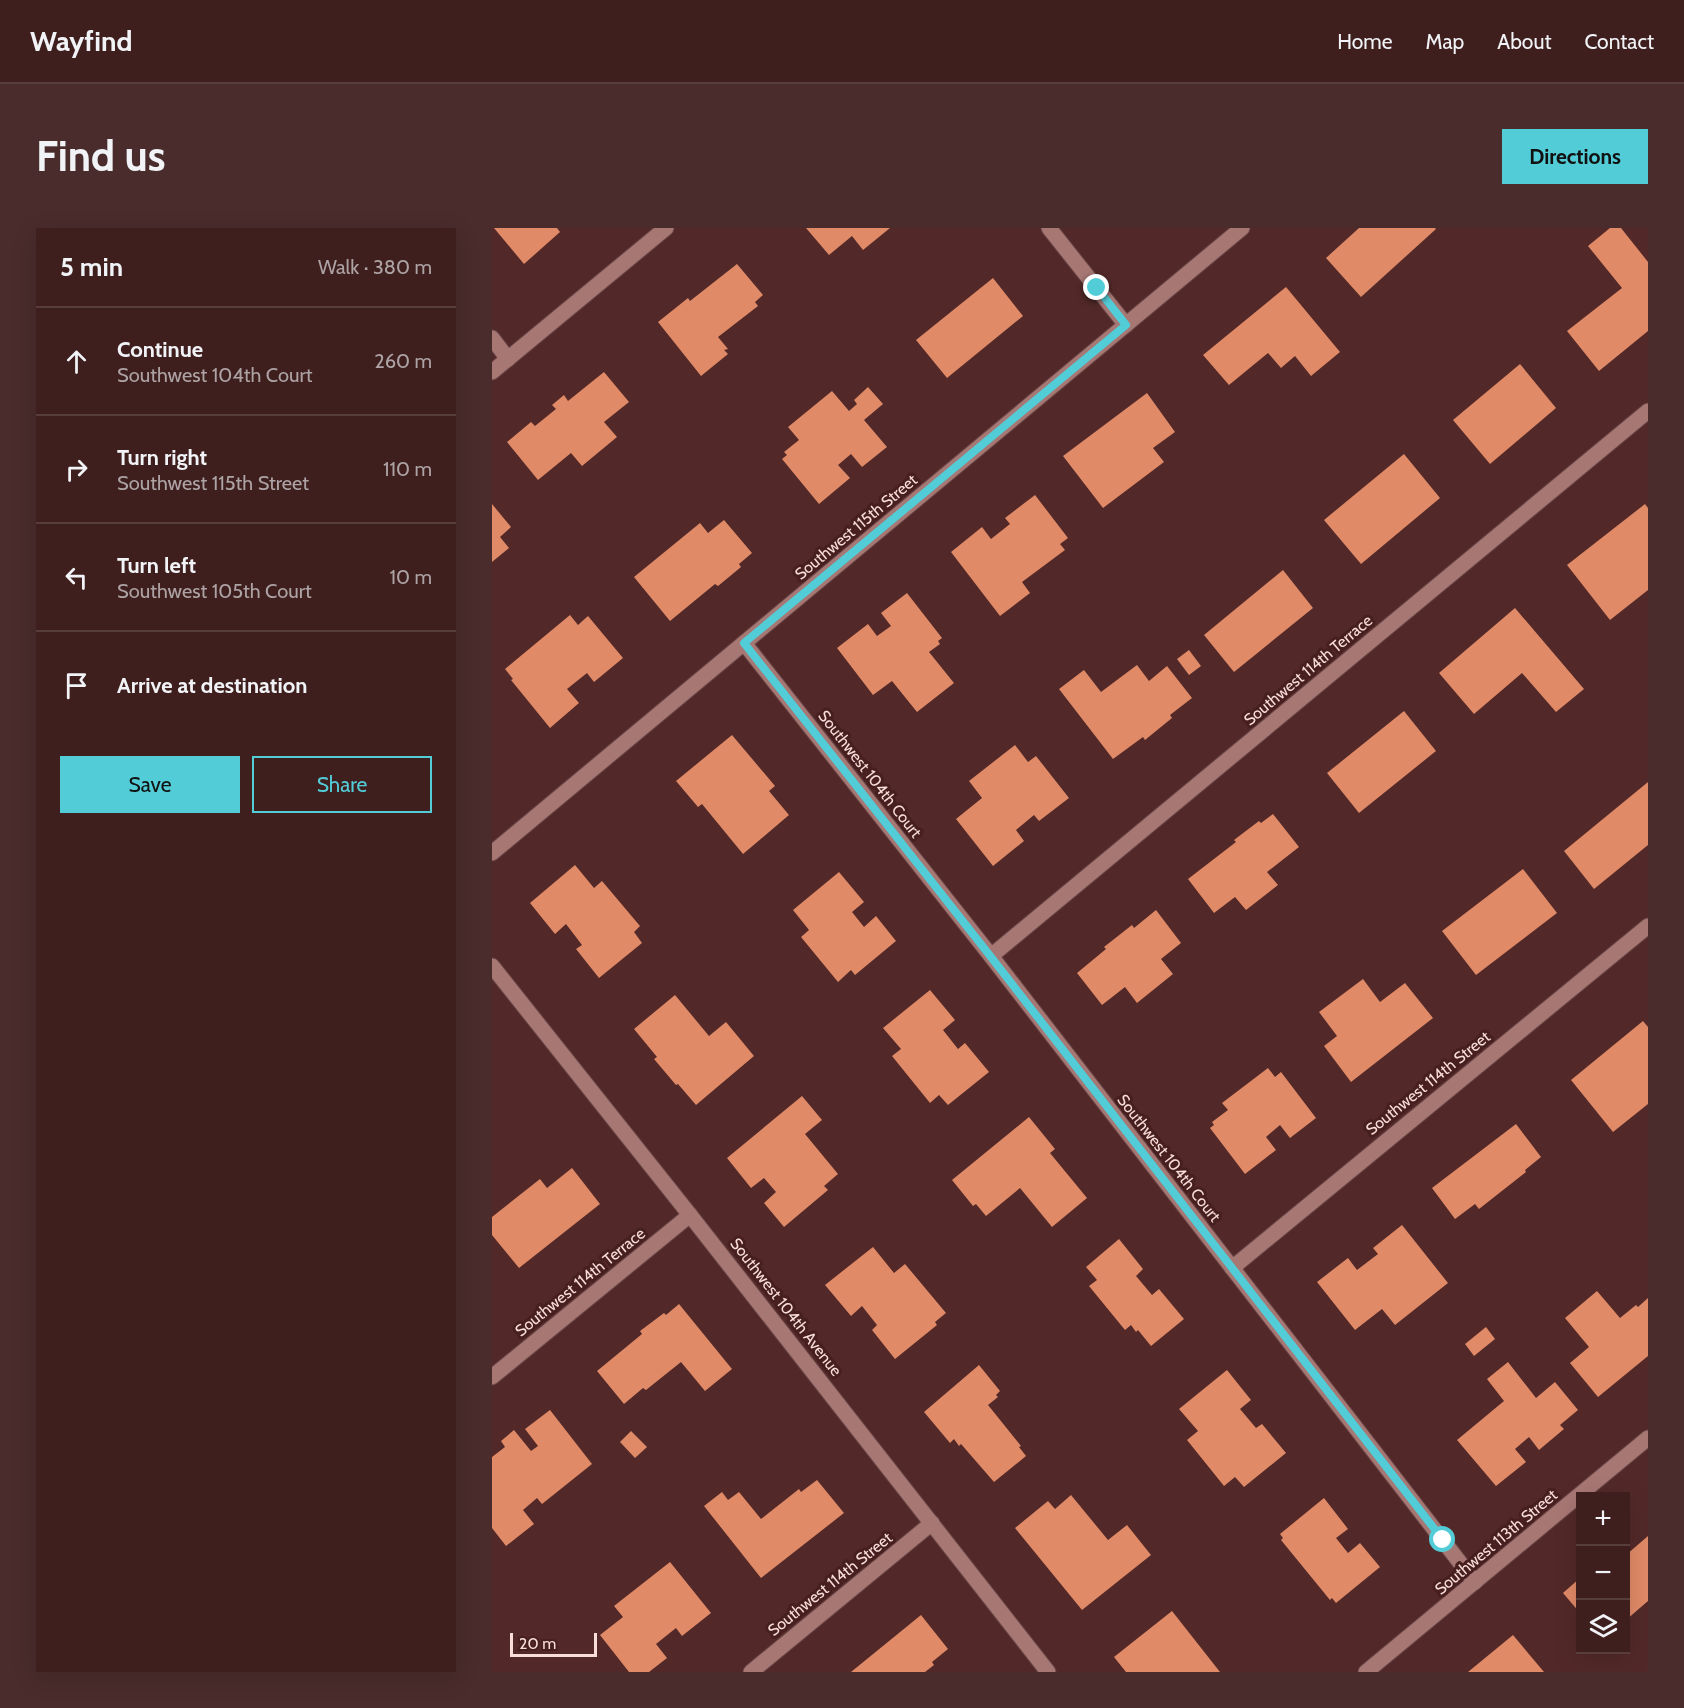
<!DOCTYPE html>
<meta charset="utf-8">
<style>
:root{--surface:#3e1f1e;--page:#492c2b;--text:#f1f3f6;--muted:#ada2a4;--line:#573d3c;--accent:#52ccd6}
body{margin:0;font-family:Cabin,sans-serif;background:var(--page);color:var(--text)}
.controls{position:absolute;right:18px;bottom:18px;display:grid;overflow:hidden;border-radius:0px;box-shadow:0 6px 24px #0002}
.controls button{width:54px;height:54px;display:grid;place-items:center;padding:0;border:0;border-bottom:2px solid var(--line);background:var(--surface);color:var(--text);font:30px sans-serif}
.scale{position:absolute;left:18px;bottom:15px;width:87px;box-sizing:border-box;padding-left:6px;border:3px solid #f9dddb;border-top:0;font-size:16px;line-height:21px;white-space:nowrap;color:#f9dddb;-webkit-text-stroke:4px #461f1e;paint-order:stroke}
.stop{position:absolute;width:18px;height:18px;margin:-14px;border:4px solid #52ccd6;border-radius:50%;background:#fff}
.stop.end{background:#52ccd6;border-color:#fff;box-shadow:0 2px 6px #0008}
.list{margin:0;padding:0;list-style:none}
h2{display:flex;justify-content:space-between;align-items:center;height:78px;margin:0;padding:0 24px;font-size:26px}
h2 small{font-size:20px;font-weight:400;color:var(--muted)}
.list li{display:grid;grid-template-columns:39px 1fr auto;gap:18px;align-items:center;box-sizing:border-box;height:108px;padding:0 24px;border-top:2px solid var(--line)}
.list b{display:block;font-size:22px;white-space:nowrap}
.list p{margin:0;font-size:20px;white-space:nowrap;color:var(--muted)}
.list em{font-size:20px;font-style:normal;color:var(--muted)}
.actions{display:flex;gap:12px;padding:18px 24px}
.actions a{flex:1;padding:14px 0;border:2px solid var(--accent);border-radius:0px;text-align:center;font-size:21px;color:var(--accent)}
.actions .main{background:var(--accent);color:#111}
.icon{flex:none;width:33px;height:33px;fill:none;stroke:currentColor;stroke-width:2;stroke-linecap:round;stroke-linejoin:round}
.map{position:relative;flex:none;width:1156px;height:1444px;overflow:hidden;border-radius:0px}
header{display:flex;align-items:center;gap:36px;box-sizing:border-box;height:84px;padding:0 30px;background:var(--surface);border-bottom:2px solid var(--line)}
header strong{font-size:28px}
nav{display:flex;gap:33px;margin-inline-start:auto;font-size:21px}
.intro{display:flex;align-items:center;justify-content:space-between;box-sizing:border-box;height:144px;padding:0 36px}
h1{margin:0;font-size:42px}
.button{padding:15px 27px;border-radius:0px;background:var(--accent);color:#111;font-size:21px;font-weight:700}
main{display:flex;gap:36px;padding:0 36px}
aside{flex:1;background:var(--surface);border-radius:0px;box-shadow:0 6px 24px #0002}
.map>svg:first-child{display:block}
</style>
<header>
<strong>Wayfind</strong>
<nav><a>Home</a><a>Map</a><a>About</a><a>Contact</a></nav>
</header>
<div class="intro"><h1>Find us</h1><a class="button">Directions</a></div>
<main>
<aside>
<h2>5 min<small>Walk · 380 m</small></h2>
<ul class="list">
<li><svg class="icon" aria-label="ahead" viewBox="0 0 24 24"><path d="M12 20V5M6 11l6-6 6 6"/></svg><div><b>Continue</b><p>Southwest 104th Court</p></div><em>260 m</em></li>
<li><svg class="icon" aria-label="right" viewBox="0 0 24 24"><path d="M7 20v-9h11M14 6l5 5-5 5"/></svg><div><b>Turn right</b><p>Southwest 115th Street</p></div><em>110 m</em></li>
<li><svg class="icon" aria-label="left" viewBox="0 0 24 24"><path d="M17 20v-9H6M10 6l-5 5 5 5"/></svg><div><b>Turn left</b><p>Southwest 105th Court</p></div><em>10 m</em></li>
<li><svg class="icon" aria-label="arrive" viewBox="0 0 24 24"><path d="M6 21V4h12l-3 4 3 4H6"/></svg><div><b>Arrive at destination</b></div></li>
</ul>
<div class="actions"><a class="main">Save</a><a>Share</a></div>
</aside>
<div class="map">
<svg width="1156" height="1444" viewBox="0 0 1156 1444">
<rect width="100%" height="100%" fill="#522928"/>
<g fill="#e08a67">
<path d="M 2,0 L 65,0 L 68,4 L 32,36 Z"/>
<path d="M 314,0 L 398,0 L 371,22 L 360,8 L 337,27 Z"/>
<path d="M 867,0 L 943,0 L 944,1 L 869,69 L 834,30 Z"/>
<path d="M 1118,0 L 1129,0 L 1156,34 L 1156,103 L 1107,143 L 1075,103 L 1130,60 L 1096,18 Z"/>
<path d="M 245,36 L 271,67 L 263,74 L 266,78 L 226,109 L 236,121 L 232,122 L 236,126 L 209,148 L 166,94 L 196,70 L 198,73 Z"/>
<path d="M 501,50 L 531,88 L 455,150 L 424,112 Z"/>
<path d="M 794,59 L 848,124 L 819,148 L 803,128 L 789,140 L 776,125 L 737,157 L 711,127 Z"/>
<path d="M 1028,136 L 1064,180 L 998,236 L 961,192 Z"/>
<path d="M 112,144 L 137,174 L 112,194 L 125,209 L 90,238 L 79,225 L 46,252 L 15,214 L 39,194 L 43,198 L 64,181 L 60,177 L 72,167 L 76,173 Z"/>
<path d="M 376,159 L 391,176 L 372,192 L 395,219 L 370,239 L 359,226 L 346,237 L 358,250 L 327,276 L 290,231 L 295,227 L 292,224 L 307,212 L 296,199 L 340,163 L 357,183 L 365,176 L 362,172 Z"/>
<path d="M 655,165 L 683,204 L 661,220 L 672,234 L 611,280 L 571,228 Z"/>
<path d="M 912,226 L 948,270 L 869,336 L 832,292 Z"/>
<path d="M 543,267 L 576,310 L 568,316 L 573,322 L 530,354 L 538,365 L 508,388 L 459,324 L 490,299 L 499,311 L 518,296 L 513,290 Z"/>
<path d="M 0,276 L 19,299 L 8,309 L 17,320 L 0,334 Z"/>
<path d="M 1153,276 L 1156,280 L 1156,362 L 1118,392 L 1075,337 Z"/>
<path d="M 232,292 L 260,325 L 247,336 L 249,339 L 237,349 L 226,358 L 223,356 L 178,393 L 142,349 L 208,295 L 216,305 Z"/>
<path d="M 791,342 L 821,380 L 742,444 L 712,407 Z"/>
<path d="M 415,365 L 450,410 L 446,413 L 448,416 L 437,424 L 462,455 L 425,484 L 400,453 L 381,467 L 345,420 L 376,396 L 385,408 L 399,398 L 389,385 Z"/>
<path d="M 1023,380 L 1092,461 L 1064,484 L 1030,445 L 982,486 L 947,445 Z"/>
<path d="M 78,387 L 86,397 L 96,388 L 131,430 L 102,454 L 95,445 L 75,461 L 87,475 L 58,500 L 19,452 L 21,451 L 13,441 Z"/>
<path d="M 697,422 L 709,438 L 697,447 L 685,431 Z"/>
<path d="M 645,437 L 657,453 L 675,438 L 700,470 L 678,487 L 680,490 L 653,512 L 651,509 L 621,531 L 567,461 L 592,442 L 609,464 Z"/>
<path d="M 912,483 L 944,523 L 867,585 L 835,545 Z"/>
<path d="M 240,507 L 283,558 L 277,563 L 297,587 L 251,626 L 210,576 L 206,579 L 184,553 Z"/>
<path d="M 523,517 L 536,534 L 544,528 L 577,570 L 547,593 L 542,587 L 524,602 L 532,613 L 501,638 L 464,591 L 490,570 L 477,553 Z"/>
<path d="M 1156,554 L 1156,617 L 1102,661 L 1072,623 Z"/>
<path d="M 781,586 L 807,619 L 775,644 L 786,657 L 754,682 L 743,669 L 722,685 L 696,651 L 744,614 L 742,612 L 767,593 L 769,595 Z"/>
<path d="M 83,637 L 102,660 L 110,653 L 148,698 L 142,704 L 150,715 L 107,750 L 84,721 L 90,717 L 74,696 L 63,706 L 38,675 Z"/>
<path d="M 1031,641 L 1065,685 L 984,747 L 950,703 Z"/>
<path d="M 347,644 L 372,674 L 360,684 L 372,699 L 384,688 L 404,713 L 363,747 L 359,742 L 346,754 L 309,709 L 317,702 L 301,682 Z"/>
<path d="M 664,682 L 689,715 L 669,731 L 681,746 L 645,775 L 633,759 L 610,777 L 585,745 L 614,721 L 612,719 L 640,697 L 642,700 Z"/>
<path d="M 871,751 L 888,774 L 913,755 L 941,790 L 859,854 L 832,818 L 845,808 L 827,784 Z"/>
<path d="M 438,762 L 463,792 L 451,802 L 466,821 L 473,815 L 497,844 L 456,877 L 447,867 L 438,875 L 400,828 L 409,821 L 391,800 Z"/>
<path d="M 183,767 L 217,808 L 234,794 L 262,828 L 204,877 L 186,856 L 184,857 L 162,831 L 165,829 L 142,801 Z"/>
<path d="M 1151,793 L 1156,799 L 1156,876 L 1121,904 L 1079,852 Z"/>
<path d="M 776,840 L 783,849 L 789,844 L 824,890 L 798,910 L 788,897 L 774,909 L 784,922 L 753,946 L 718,900 L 722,897 L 720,894 L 736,882 L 730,875 Z"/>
<path d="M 310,868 L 330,892 L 313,906 L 346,946 L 332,958 L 336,962 L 292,999 L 272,975 L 284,964 L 272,950 L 259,960 L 235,930 Z"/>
<path d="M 537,889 L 563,921 L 558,925 L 595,970 L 560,999 L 528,960 L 494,988 L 484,976 L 481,978 L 460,952 Z"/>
<path d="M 1024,896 L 1049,929 L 1033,942 L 1034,944 L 987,981 L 983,976 L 963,991 L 940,960 Z"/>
<path d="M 80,940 L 108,976 L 27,1040 L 0,1007 L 0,989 L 48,951 L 55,960 Z"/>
<path d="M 910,997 L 956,1055 L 903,1097 L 890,1081 L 863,1102 L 825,1054 L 856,1030 L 865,1042 L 886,1026 L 881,1020 Z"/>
<path d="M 627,1011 L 651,1041 L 644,1048 L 660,1067 L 667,1061 L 692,1091 L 659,1118 L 646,1102 L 644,1104 L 639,1097 L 633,1102 L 597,1058 L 605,1052 L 594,1039 Z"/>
<path d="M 381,1019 L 402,1045 L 413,1036 L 454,1085 L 443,1094 L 445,1097 L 403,1131 L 380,1102 L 385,1097 L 370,1078 L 359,1088 L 333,1057 Z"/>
<path d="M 1105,1063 L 1128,1090 L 1144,1077 L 1146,1079 L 1156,1070 L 1156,1128 L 1106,1169 L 1078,1135 L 1097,1119 L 1073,1090 Z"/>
<path d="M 187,1076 L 240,1141 L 213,1163 L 189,1134 L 154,1162 L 151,1160 L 132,1176 L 105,1143 L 150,1106 L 148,1103 L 172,1085 L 174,1087 Z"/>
<path d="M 994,1099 L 1003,1111 L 982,1128 L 973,1116 Z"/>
<path d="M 1016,1134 L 1044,1170 L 1063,1154 L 1086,1182 L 1068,1197 L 1072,1201 L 1047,1222 L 1037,1209 L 1023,1221 L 1034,1234 L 1004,1258 L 965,1212 L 1012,1173 L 995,1151 Z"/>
<path d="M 487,1137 L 508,1163 L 504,1167 L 506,1169 L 496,1177 L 529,1218 L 527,1219 L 534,1228 L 502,1254 L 469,1216 L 467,1218 L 462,1211 L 458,1215 L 432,1184 Z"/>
<path d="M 735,1142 L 759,1172 L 748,1181 L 764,1200 L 770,1196 L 794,1225 L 752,1259 L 743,1249 L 732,1258 L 695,1212 L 706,1203 L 687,1181 Z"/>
<path d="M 58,1182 L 100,1236 L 50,1276 L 45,1270 L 31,1282 L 42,1296 L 14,1318 L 0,1300 L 0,1229 L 13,1219 L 9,1213 L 22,1202 L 39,1223 L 46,1218 L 33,1201 Z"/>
<path d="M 139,1203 L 155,1219 L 143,1230 L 128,1214 Z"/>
<path d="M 325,1252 L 352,1285 L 269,1350 L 212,1278 L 230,1264 L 236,1272 L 247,1264 L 269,1291 L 307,1261 L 309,1264 Z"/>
<path d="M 579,1267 L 616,1312 L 635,1297 L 659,1327 L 590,1382 L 523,1300 L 556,1273 L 563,1281 Z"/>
<path d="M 832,1270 L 856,1301 L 844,1310 L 856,1325 L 868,1315 L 888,1339 L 844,1375 L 840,1370 L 838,1372 L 789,1312 L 791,1310 L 788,1306 Z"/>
<path d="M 1156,1308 L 1156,1373 L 1134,1392 L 1134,1327 Z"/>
<path d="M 178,1334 L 219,1385 L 190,1408 L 184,1400 L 164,1416 L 175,1430 L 157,1444 L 137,1444 L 108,1407 L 131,1389 L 122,1378 Z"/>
<path d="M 1088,1350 L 1088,1385 L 1071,1365 Z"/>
<path d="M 680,1383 L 728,1444 L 634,1444 L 622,1429 Z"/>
<path d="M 429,1387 L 456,1421 L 440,1434 L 442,1437 L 433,1444 L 359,1444 Z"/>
<path d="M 1021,1407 L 1052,1444 L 976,1444 Z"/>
</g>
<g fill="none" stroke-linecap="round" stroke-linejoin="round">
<defs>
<g id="minor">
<path d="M 557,0 L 634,97"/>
<path d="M 0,110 L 16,131"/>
<path d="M 0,144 L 174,0"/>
<path d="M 252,415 L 499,728 L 983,1354"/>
<path d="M 0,625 L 750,0"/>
<path d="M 499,728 L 1156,183"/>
<path d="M 0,738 L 198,987 L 556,1444"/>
<path d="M 740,1040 L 1156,698"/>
<path d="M 0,1149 L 198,987"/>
<path d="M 259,1444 L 440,1295"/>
<path d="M 874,1444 L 1156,1210"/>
</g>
</defs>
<use href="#minor" stroke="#694545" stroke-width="17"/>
<use href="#minor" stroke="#a77774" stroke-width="15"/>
</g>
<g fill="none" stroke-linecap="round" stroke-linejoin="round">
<path stroke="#52ccd6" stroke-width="8" d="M 605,60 L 634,97 L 252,415 L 499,729 L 951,1312"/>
</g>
<g text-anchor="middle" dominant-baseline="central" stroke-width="6" stroke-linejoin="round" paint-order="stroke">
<g font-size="16" fill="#f9dddb" stroke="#461f1e">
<text transform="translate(364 299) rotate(-40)">Southwest 115th Street</text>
<text transform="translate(816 442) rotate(-40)">Southwest 114th Terrace</text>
<text transform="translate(378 546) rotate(52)">Southwest 104th Court</text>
<text transform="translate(936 855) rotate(-39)">Southwest 114th Street</text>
<text transform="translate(677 930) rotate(52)">Southwest 104th Court</text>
<text transform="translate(88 1054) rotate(-39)">Southwest 114th Terrace</text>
<text transform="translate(294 1079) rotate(52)">Southwest 104th Avenue</text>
<text transform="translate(1004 1314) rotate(-40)">Southwest 113th Street</text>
<text transform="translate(338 1356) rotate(-39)">Southwest 114th Street</text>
</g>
</g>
</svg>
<div class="controls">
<button>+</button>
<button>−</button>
<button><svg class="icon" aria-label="layers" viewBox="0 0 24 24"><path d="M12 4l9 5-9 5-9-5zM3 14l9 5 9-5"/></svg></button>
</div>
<div class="scale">20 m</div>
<div class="stop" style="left:951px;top:1312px"></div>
<div class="stop end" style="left:605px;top:60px"></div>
</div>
</main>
